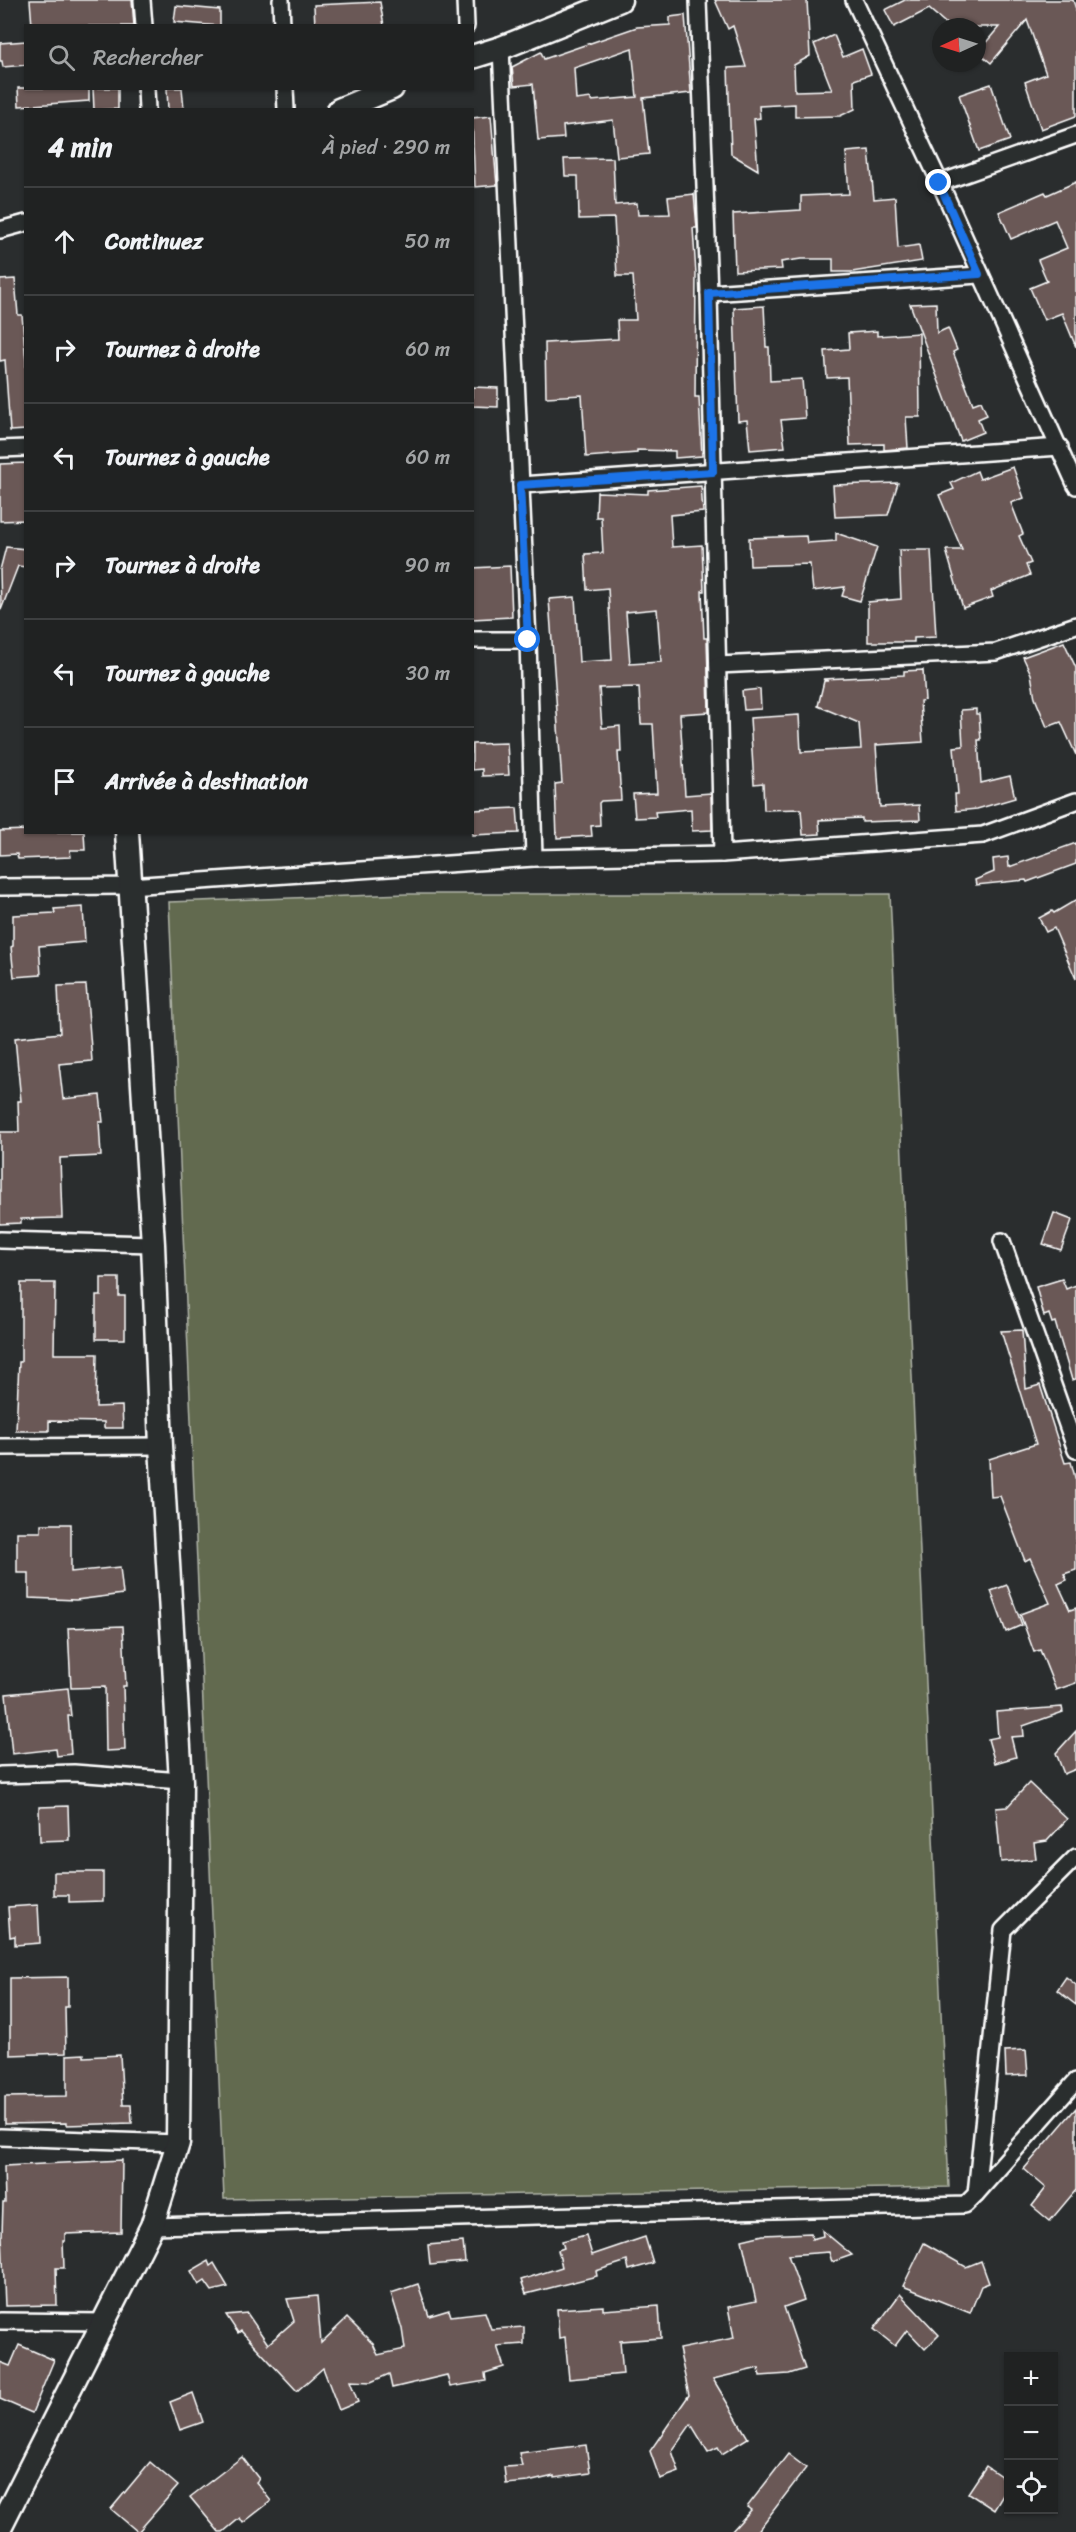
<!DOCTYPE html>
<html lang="fr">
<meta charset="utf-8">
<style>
:root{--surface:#202222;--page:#2d2f2f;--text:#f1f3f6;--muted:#a2a4a5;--line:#3d3f40}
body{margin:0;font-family:Sriracha,sans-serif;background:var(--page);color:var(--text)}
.controls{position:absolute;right:18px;bottom:18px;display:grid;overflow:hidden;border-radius:0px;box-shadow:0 2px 4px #0004}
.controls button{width:54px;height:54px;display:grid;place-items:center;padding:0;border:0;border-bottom:2px solid var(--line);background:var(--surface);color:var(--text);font:30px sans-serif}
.compass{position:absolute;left:932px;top:18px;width:54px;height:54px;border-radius:50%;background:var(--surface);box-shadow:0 2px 4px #0004;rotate:266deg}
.stop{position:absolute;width:18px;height:18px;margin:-14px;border:4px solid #1a73e8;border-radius:50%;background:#fff}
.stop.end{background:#1a73e8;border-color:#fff;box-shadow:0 2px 6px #0008}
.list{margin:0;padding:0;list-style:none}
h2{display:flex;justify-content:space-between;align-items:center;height:78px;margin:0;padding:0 24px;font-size:26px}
h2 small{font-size:20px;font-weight:400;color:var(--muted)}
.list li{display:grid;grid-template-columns:39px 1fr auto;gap:18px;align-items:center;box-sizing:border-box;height:108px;padding:0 24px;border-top:2px solid var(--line)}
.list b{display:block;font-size:22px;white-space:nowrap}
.list em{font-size:20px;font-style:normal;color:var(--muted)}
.icon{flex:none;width:33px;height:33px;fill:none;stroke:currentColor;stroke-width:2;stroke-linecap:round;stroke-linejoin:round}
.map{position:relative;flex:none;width:1076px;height:2532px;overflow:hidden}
.search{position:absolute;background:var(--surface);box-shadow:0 2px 4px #0004;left:24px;top:24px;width:450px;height:66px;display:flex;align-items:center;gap:15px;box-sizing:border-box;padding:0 21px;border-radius:0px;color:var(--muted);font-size:22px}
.panel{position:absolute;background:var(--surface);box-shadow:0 2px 4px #0004;left:24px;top:108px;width:450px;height:726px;border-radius:0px}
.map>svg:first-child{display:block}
</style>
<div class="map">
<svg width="1076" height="2532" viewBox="0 0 1076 2532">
<rect width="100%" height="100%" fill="#2a2d2e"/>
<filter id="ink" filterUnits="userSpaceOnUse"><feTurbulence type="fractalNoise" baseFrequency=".0167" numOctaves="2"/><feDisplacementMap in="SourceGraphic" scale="12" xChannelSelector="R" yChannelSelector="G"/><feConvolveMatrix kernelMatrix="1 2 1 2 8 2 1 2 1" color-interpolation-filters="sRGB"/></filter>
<g filter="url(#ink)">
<path fill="#626a50" stroke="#b0b4a8" stroke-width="1.5" d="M 407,894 L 890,894 L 949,2187 L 224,2199 L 169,902 Z"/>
<g fill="#6b5857" stroke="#fff" stroke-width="1.5" fill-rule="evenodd">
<path d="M 30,0 L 132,0 L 134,26 L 32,26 Z"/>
<path d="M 715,0 L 807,0 L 810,56 L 794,65 L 795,91 L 832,90 L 814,44 L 834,35 L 843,57 L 862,49 L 871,74 L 854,80 L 855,109 L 840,116 L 795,117 L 795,104 L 759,106 L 760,118 L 754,119 L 758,170 L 731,154 L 728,68 L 746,67 L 733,26 L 728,29 Z"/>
<path d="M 905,0 L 1073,0 L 1076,9 L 1076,116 L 1041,129 L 1025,82 L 1046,74 L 1027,20 L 991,63 L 978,52 L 999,27 L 950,27 L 929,9 L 894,27 L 885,10 Z"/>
<path d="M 380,2 L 384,26 L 315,26 L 314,5 Z"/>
<path d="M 176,6 L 220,10 L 220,26 L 174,22 Z"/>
<path d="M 685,15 L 691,93 L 643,98 L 649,154 L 617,157 L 613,120 L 563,126 L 564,138 L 538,140 L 533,84 L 514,86 L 512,67 L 541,52 L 544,59 L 637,27 L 670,25 L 670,17 ZM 632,48 L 637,97 L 591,101 L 591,98 L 576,100 L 574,68 Z"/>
<path d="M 26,41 L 26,65 L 3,67 L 2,61 L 0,61 L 0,43 Z"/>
<path d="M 991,84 L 1010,140 L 979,151 L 959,95 Z"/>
<path d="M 18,88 L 89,88 L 89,101 L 19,106 Z"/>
<path d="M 93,88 L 118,88 L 118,109 L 94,110 Z"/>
<path d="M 167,88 L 182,88 L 184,110 L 168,110 Z"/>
<path d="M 491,116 L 497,185 L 475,187 L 472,118 Z"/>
<path d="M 869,150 L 874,199 L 895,197 L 898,248 L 919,245 L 922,261 L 852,272 L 833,272 L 833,259 L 801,259 L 781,262 L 782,269 L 735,271 L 733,214 L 801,210 L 801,196 L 849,194 L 846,152 Z"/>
<path d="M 613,158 L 615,205 L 637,203 L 638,215 L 670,214 L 668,197 L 694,194 L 697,228 L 693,228 L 696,274 L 695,397 L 699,397 L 702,456 L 675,458 L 675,451 L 637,450 L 637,453 L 586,457 L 582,395 L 546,397 L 545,343 L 618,339 L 617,320 L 636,320 L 633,276 L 617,276 L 614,218 L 579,219 L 578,176 L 565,176 L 564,159 Z"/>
<path d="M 1076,182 L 1076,347 L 1062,313 L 1044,320 L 1030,288 L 1047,281 L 1038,260 L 1067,248 L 1055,220 L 1011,239 L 999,212 L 1045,192 L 1047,195 Z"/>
<path d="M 15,279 L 18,315 L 22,315 L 26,362 L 26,430 L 10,431 L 5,360 L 0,361 L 0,280 Z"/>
<path d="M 936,303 L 937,333 L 948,328 L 957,350 L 953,352 L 973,404 L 981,401 L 987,415 L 978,419 L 983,432 L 961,441 L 910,304 Z"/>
<path d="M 764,306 L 766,347 L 769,347 L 770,381 L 802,379 L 805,418 L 781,420 L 785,447 L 750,450 L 747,420 L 738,421 L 734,308 Z"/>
<path d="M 877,331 L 877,336 L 919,333 L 920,417 L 906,417 L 908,448 L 884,450 L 884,444 L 850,445 L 847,377 L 827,378 L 825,351 L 849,349 L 848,333 Z"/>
<path d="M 472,387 L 498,388 L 498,407 L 472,406 Z"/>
<path d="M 26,463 L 26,520 L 0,521 L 0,464 Z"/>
<path d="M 1013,467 L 1024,498 L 1011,503 L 1023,534 L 1019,536 L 1031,563 L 1026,565 L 1030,575 L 991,591 L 993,597 L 963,608 L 946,550 L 962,550 L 939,495 L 954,489 L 951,483 L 977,471 L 980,479 Z"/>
<path d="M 898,483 L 888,515 L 835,517 L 833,485 Z"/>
<path d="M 701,486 L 703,512 L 670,515 L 672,547 L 702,545 L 704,591 L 702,591 L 704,638 L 707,638 L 709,712 L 680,714 L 685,795 L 711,793 L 712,830 L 692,831 L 691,809 L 655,812 L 656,817 L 635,818 L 633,794 L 657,793 L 653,724 L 641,724 L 639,687 L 599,688 L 602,728 L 620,726 L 621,752 L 618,752 L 621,800 L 601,801 L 599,803 L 600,825 L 591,826 L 592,836 L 557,838 L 555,784 L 562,783 L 549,599 L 575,597 L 579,662 L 612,660 L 608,588 L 587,590 L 585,554 L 603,553 L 601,517 L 596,517 L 597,492 L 648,494 L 648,490 ZM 657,609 L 661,662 L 630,664 L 626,612 Z"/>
<path d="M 836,533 L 877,547 L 860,601 L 842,596 L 845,587 L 813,591 L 810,564 L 750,566 L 749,538 L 806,536 L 807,543 L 836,541 Z"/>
<path d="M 6,547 L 26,549 L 26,567 L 18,566 L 1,610 L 0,570 Z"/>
<path d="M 899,550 L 931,550 L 936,637 L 914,638 L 914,642 L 868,642 L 868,602 L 901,599 Z"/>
<path d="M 510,566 L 512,617 L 472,619 L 472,568 Z"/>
<path d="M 1064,642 L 1076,668 L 1076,755 L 1061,722 L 1047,727 L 1035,698 L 1031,674 L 1023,657 Z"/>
<path d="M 923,670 L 925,700 L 920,701 L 923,742 L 876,745 L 880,807 L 919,805 L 920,820 L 862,822 L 862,818 L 819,820 L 820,834 L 803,835 L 801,809 L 764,810 L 763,783 L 754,784 L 750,718 L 799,715 L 801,752 L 861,749 L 859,723 L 818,706 L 824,681 L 828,681 L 823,679 L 904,675 L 904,671 Z"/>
<path d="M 760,689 L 761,709 L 744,710 L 742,691 Z"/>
<path d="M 976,709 L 976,714 L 979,714 L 981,740 L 978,740 L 981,783 L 1010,776 L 1015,798 L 977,809 L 956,811 L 955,794 L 958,794 L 954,747 L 963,746 L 961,710 Z"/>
<path d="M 507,743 L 509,775 L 482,776 L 482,769 L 472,770 L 472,744 Z"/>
<path d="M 517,808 L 519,833 L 472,835 L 472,810 Z"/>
<path d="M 26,830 L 26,832 L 84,832 L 85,850 L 70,850 L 71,857 L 18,859 L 17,854 L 0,855 L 0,831 Z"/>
<path d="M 1076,843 L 1076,864 L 1027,882 L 1026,880 L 976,885 L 975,880 L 994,872 L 993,859 L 1008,857 L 1009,867 Z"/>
<path d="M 1076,900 L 1076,979 L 1054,928 L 1046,932 L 1039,918 L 1052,911 L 1054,913 Z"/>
<path d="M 83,907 L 85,942 L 39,946 L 41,975 L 14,977 L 11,947 L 13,946 L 13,915 L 55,913 L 54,909 Z"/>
<path d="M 86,985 L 92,1061 L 59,1064 L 63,1099 L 100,1095 L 103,1122 L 99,1122 L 101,1156 L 60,1158 L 62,1218 L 21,1219 L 21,1223 L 0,1224 L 0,1132 L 19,1132 L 18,1101 L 21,1101 L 15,1038 L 60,1033 L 58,986 Z"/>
<path d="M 1054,1213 L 1072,1220 L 1061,1250 L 1043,1244 Z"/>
<path d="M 101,1278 L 119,1278 L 119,1296 L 125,1296 L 125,1339 L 96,1339 L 96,1296 L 101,1296 Z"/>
<path d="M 1062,1279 L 1066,1289 L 1076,1285 L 1076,1379 L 1072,1380 L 1055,1322 L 1052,1323 L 1049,1314 L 1044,1316 L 1036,1287 Z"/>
<path d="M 21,1283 L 55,1283 L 54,1354 L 97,1354 L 96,1407 L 122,1406 L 123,1428 L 104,1428 L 104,1422 L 49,1421 L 49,1431 L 16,1431 L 19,1362 L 21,1362 Z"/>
<path d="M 1022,1330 L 1026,1389 L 1040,1385 L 1065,1463 L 1071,1462 L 1076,1481 L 1076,1570 L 1064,1574 L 1067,1580 L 1058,1584 L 1070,1610 L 1076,1608 L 1076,1683 L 1056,1690 L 1040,1650 L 1034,1652 L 1020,1614 L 1050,1603 L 1030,1558 L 1025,1561 L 1000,1496 L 991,1497 L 989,1459 L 1036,1444 L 1001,1331 Z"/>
<path d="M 41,1524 L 71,1524 L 71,1572 L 120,1567 L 123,1594 L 76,1600 L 29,1598 L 29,1573 L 17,1573 L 17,1532 L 41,1532 Z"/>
<path d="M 1007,1585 L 1022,1625 L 1006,1632 L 991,1591 Z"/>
<path d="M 123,1626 L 126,1686 L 123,1686 L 125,1750 L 106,1751 L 105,1687 L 71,1688 L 68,1628 Z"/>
<path d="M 68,1688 L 71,1716 L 68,1716 L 71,1754 L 57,1756 L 56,1749 L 12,1754 L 6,1694 Z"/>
<path d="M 1062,1707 L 1063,1712 L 1023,1726 L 1024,1736 L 1011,1737 L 1016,1757 L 995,1763 L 988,1739 L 998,1737 L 996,1712 Z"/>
<path d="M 1076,1731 L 1076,1769 L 1064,1774 L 1056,1753 Z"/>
<path d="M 1029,1783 L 1067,1819 L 1047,1841 L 1034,1843 L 1036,1859 L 1001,1862 L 996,1808 L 1007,1807 Z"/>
<path d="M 68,1806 L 69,1840 L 40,1841 L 39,1807 Z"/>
<path d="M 54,1872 L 103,1872 L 103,1901 L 69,1902 L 69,1895 L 54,1895 Z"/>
<path d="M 38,1905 L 40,1943 L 15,1945 L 15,1936 L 10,1937 L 8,1907 Z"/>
<path d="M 68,1977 L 68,2007 L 65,2007 L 66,2053 L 10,2055 L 10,1978 Z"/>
<path d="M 1066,1977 L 1076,1985 L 1076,2005 L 1057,1990 Z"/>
<path d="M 1026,2050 L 1028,2075 L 1006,2076 L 1005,2051 Z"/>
<path d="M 84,2054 L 84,2057 L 120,2055 L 123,2105 L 131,2105 L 132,2123 L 66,2125 L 66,2123 L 5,2124 L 5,2097 L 67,2096 L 67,2055 Z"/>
<path d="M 1076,2108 L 1076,2190 L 1050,2221 L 1032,2206 L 1046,2188 L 1024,2169 Z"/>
<path d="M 122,2160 L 121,2232 L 65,2234 L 65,2241 L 63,2241 L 64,2268 L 56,2268 L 57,2305 L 5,2306 L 2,2235 L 3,2203 L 5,2203 L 4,2166 Z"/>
<path d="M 822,2230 L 852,2255 L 832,2262 L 829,2252 L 788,2255 L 804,2300 L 784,2307 L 805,2369 L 789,2374 L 760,2376 L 759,2368 L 713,2379 L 748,2438 L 722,2454 L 718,2447 L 708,2452 L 691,2424 L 672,2451 L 679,2472 L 660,2479 L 650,2451 L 689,2395 L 679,2349 L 734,2338 L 728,2307 L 756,2301 L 742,2240 L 763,2235 L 811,2233 L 812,2239 L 823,2236 Z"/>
<path d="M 586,2235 L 592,2255 L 645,2237 L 653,2263 L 629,2270 L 627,2261 L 596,2271 L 597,2276 L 526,2294 L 521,2280 L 562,2267 L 558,2250 L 564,2248 L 562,2241 Z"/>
<path d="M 463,2242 L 465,2262 L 430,2265 L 428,2245 Z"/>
<path d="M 924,2243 L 966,2267 L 981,2261 L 989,2283 L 981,2286 L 970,2313 L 903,2286 Z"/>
<path d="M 208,2261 L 210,2266 L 214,2263 L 228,2287 L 212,2291 L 205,2281 L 199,2285 L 191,2271 Z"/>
<path d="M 418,2284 L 429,2316 L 449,2310 L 451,2316 L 485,2312 L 491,2329 L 524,2327 L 524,2344 L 497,2346 L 504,2367 L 485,2373 L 486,2381 L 450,2387 L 447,2375 L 392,2388 L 389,2374 L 371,2382 L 350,2381 L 358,2402 L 339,2410 L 323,2368 L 297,2391 L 241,2331 L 238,2333 L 226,2315 L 247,2313 L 268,2344 L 294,2321 L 287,2299 L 317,2296 L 321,2343 L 347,2318 L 373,2344 L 378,2355 L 405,2349 L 402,2329 L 391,2293 Z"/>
<path d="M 900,2294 L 939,2335 L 925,2349 L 907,2330 L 895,2346 L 874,2329 Z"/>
<path d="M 603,2306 L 603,2310 L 659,2306 L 661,2338 L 620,2341 L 623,2374 L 569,2379 L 565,2337 L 559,2338 L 557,2309 Z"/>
<path d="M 19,2345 L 54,2360 L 32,2413 L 0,2399 L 0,2362 L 10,2366 Z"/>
<path d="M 193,2393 L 203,2422 L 180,2430 L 170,2402 Z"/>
<path d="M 586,2445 L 590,2473 L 554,2478 L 554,2476 L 528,2482 L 506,2484 L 504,2467 L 522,2466 L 519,2453 Z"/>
<path d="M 788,2454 L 806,2468 L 757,2532 L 731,2532 L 751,2510 L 747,2507 Z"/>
<path d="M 242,2457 L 259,2479 L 256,2482 L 271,2501 L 243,2523 L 240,2518 L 223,2532 L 219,2532 L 190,2497 Z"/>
<path d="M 150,2462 L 178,2486 L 138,2532 L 111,2509 Z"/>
<path d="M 986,2466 L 1008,2481 L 1008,2487 L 994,2510 L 968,2493 Z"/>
</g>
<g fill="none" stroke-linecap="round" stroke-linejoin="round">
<defs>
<g id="street">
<path d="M 142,0 L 144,26"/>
<path d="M 281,0 L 282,26"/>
<path d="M 465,0 L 466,26"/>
<path d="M 698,0 L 709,293 L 722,854"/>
<path d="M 854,0 L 940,183 L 1076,486"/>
<path d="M 501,48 L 528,640 L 534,858"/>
<path d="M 146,88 L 147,110"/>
<path d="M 285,88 L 286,110"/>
<path d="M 940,183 L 1076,135"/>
<path d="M 0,230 L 26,223"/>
<path d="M 709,293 L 979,275"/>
<path d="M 0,449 L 26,448"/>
<path d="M 521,485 L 1060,447"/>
<path d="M 472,640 L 528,640"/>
<path d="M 718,665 L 996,652 L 1076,625"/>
<path d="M 0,887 L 129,886 L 534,858 L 722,854 L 983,835 L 1076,801"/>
<path d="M 0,1240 L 153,1244"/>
<path d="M 1002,1241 L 1076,1450"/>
<path d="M 0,1447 L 161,1446"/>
<path d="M 0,1775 L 74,1773 L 181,1781"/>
<path d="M 0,2137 L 178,2143"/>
<path d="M 976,2194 L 1076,2081"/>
<path d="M 152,2226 L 965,2205 L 976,2194 L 1003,1930 L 1076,1857"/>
<path d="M 0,2321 L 105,2322"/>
</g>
<g id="secondary">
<path d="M 472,57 L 501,48 L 620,0"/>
<path d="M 339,110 L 392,88"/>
<path d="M 0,2527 L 152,2226 L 178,2143 L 181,1781 L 161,1446 L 153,1244 L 127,832"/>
</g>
</defs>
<use href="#street" stroke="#fff" stroke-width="20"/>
<use href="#secondary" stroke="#fff" stroke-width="27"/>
<use href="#street" stroke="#2a2d2e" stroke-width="15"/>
<use href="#secondary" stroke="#2a2d2e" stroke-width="22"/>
</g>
</g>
<g fill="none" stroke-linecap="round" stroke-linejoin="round" filter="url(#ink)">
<path stroke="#1a73e8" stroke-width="8" d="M 528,640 L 520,485 L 713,472 L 709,293 L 979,274 L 939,183"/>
</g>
</svg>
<div class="controls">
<button>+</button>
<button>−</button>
<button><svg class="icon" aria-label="locate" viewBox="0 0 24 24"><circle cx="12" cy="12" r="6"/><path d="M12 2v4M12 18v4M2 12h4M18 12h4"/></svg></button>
</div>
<svg class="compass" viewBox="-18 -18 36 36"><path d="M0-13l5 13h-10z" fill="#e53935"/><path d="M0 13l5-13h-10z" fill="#a2a4a5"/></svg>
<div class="stop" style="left:528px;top:640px"></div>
<div class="stop end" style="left:939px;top:183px"></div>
<div class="search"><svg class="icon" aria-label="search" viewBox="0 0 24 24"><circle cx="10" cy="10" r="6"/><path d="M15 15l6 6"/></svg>Rechercher</div>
<section class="panel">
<h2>4 min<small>À pied · 290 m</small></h2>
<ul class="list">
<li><svg class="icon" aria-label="ahead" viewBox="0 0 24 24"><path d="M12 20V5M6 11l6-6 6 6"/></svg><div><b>Continuez</b></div><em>50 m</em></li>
<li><svg class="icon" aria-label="right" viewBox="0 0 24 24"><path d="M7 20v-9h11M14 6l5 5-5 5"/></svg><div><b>Tournez à droite</b></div><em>60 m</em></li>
<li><svg class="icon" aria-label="left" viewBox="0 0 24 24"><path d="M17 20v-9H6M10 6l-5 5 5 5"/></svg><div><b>Tournez à gauche</b></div><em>60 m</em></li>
<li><svg class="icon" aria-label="right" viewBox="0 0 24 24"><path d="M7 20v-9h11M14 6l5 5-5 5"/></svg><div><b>Tournez à droite</b></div><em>90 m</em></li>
<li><svg class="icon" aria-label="left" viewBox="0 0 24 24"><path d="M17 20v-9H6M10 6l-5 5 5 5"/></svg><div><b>Tournez à gauche</b></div><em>30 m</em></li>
<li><svg class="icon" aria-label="arrive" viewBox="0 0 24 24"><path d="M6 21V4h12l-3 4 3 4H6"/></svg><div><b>Arrivée à destination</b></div></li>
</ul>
</section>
</div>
